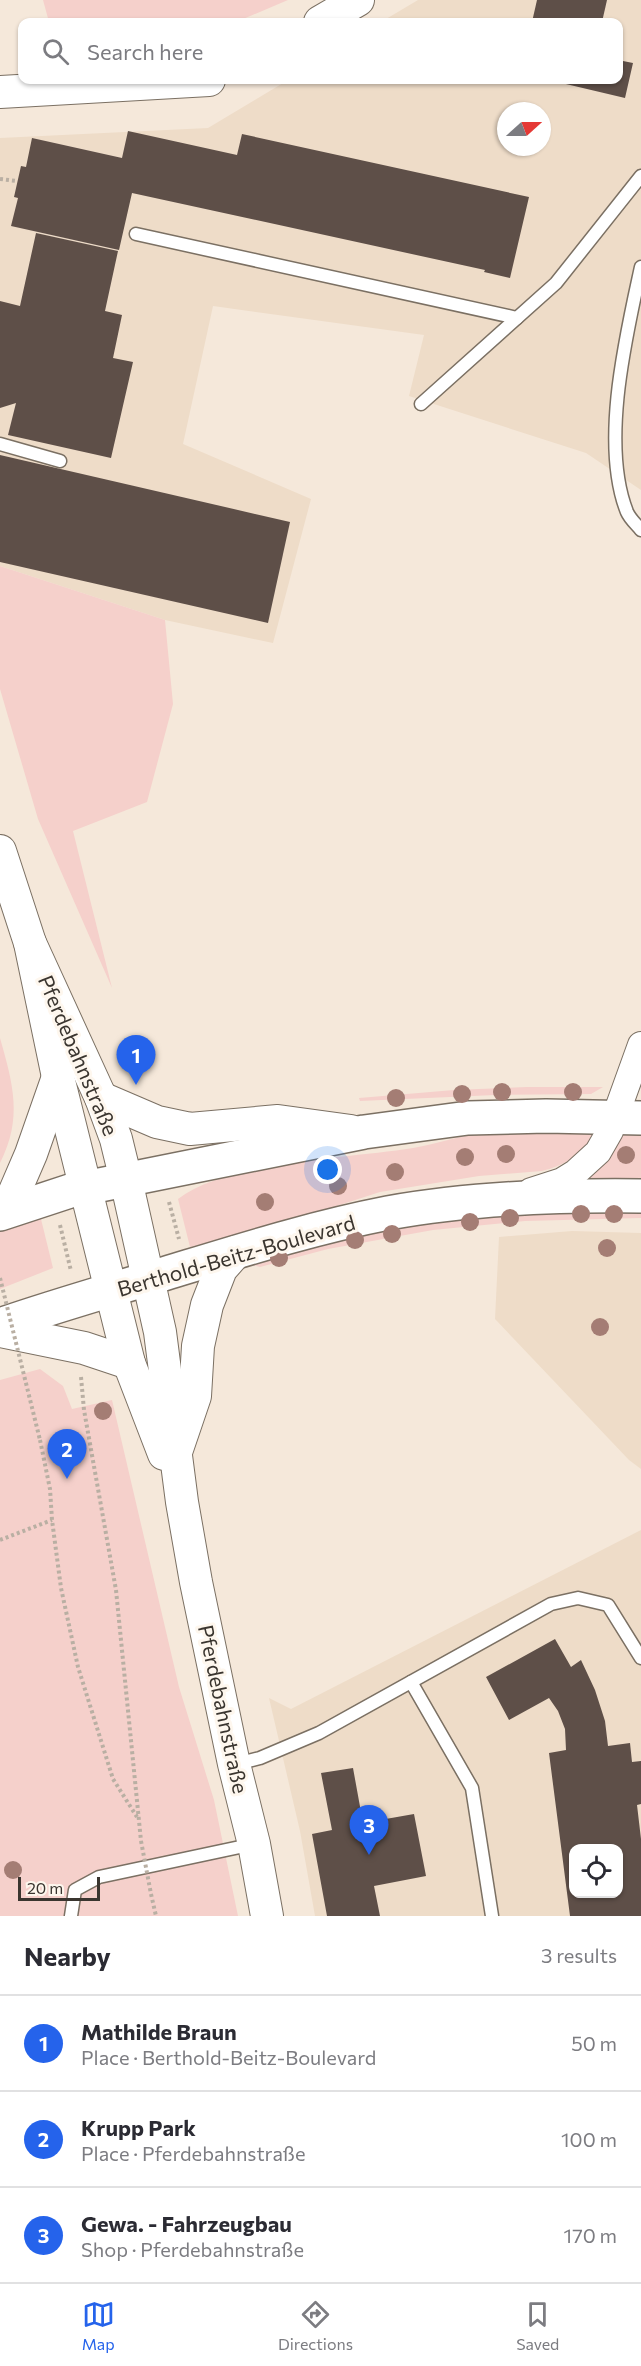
<!DOCTYPE html>
<meta charset="utf-8">
<style>
:root{--surface:#fff;--page:#f7f7f7;--text:#2b2b33;--muted:#7c7c81;--line:#e1e1e2;--accent:#2563eb}
body{margin:0;font-family:Commissioner,sans-serif;background:var(--page);color:var(--text)}
.controls{position:absolute;right:18px;bottom:18px;display:grid;overflow:hidden;border-radius:12px;box-shadow:0 2px 4px #0004}
.controls button{width:54px;height:54px;display:grid;place-items:center;padding:0;border:0;border-bottom:2px solid var(--line);background:var(--surface);color:var(--text);font:30px sans-serif}
.compass{position:absolute;left:497px;top:102px;width:54px;height:54px;border-radius:50%;background:var(--surface);box-shadow:0 2px 4px #0004;rotate:69deg}
.scale{position:absolute;left:18px;bottom:15px;width:82px;box-sizing:border-box;padding-left:6px;border:3px solid #3a352f;border-top:0;font-size:16px;line-height:21px;white-space:nowrap;color:#3a352f;-webkit-text-stroke:4px #fef7ee;paint-order:stroke}
.you{position:absolute;left:328px;top:1170px;width:21px;height:21px;margin:-15px;border:4px solid #fff;border-radius:50%;background:#1a73e8;box-shadow:0 0 0 9px #1a73e833}
.badge{display:grid;place-items:center;width:39px;height:39px;border-radius:50%;background:var(--accent);color:#fff;font-size:20px;font-weight:700}
.pin{position:absolute;translate:-50% -50px;filter:drop-shadow(0 2px 3px #0008)}
.pin::after{content:'';position:absolute;top:32px;width:21px;height:18px;background:inherit;clip-path:polygon(0 0,100% 0,50% 100%)}
.list{margin:0;padding:0;list-style:none}
h2{display:flex;justify-content:space-between;align-items:center;height:78px;margin:0;padding:0 24px;font-size:26px}
h2 small{font-size:20px;font-weight:400;color:var(--muted)}
.list li{display:grid;grid-template-columns:39px 1fr auto;gap:18px;align-items:center;box-sizing:border-box;height:96px;padding:0 24px;border-top:2px solid var(--line)}
.list b{display:block;font-size:22px;white-space:nowrap}
.list p{margin:0;font-size:20px;white-space:nowrap;color:var(--muted)}
.list em{font-size:20px;font-style:normal;color:var(--muted)}
.icon{flex:none;width:33px;height:33px;fill:none;stroke:currentColor;stroke-width:2;stroke-linecap:round;stroke-linejoin:round}
.map{position:relative;flex:none;width:641px;height:1916px;overflow:hidden}
.search{position:absolute;background:var(--surface);box-shadow:0 2px 4px #0004;left:18px;right:18px;top:18px;height:66px;display:flex;align-items:center;gap:15px;box-sizing:border-box;padding:0 21px;border-radius:12px;color:var(--muted);font-size:22px}
.sheet{height:366px;background:var(--surface)}
nav{display:flex;justify-content:space-around;align-items:center;box-sizing:border-box;height:84px;border-top:2px solid var(--line);background:var(--surface);font-size:16px;color:var(--muted)}
nav a{display:grid;justify-items:center;gap:3px}
nav .on{color:var(--accent)}
.map>svg:first-child{display:block}
</style>
<div class="map">
<svg width="641" height="1916" viewBox="0 0 641 1916">
<rect width="100%" height="100%" fill="#f5e8da"/>
<g fill="#eedcc8" fill-rule="evenodd">
<path d="M 418,0 L 641,0 L 641,490 L 586,453 L 409,396 L 424,335 L 213,306 L 183,444 L 311,499 L 273,643 L 165,620 L 0,566 L 0,138 L 208,128 L 288,80 L 618,80 L 618,22 L 381,22 ZM 506,111 L 542,111 L 542,147 L 506,147 Z"/>
<path d="M 572,1231 L 641,1233 L 641,1469 L 629,1460 L 495,1319 L 499,1237 Z"/>
<path d="M 641,1530 L 641,1916 L 315,1916 L 300,1831 L 269,1698 L 291,1709 ZM 574,1848 L 618,1848 L 618,1894 L 574,1894 Z"/>
</g>
<g fill="#f5d0cb">
<path d="M 43,0 L 288,0 L 236,22 L 49,22 Z"/>
<path d="M 0,566 L 165,620 L 173,704 L 147,802 L 73,831 L 112,988 L 38,819 L 0,689 Z"/>
<path d="M 0,1038 C 13,1084 23,1118 0,1163 Z"/>
<path d="M 527,1087 L 603,1087 L 591,1094 L 495,1095 L 360,1101 L 359,1098 L 454,1090 Z"/>
<path d="M 590,1132 L 594,1136 L 593,1140 C 575,1157 566,1165 542,1171 L 479,1176 L 380,1192 L 287,1222 L 200,1246 L 190,1247 L 178,1199 C 231,1160 347,1159 413,1148 C 437,1144 461,1135 485,1133 C 519,1130 555,1132 590,1132 Z"/>
<path d="M 624,1132 L 641,1133 L 641,1182 L 586,1182 L 584,1179 L 607,1158 Z"/>
<path d="M 641,1211 L 641,1218 L 525,1221 L 433,1230 L 328,1249 L 260,1267 L 253,1265 L 251,1262 C 337,1236 428,1221 517,1214 C 558,1211 600,1212 641,1211 Z"/>
<path d="M 40,1215 L 53,1268 L 0,1289 L 0,1229 Z"/>
<path d="M 40,1369 L 63,1386 L 72,1409 L 112,1400 L 179,1687 L 214,1800 L 238,1916 L 0,1916 L 0,1380 Z"/>
</g>
<g fill="#5e4f48" fill-rule="evenodd">
<path d="M 537,0 L 607,0 L 602,22 L 532,22 Z"/>
<path d="M 618,60 L 633,63 L 625,98 L 549,80 L 618,80 Z"/>
<path d="M 128,131 L 237,155 L 242,134 L 529,197 L 510,278 L 484,272 L 485,270 L 132,193 L 119,250 L 11,226 L 18,198 L 14,197 L 21,166 L 26,167 L 32,138 L 122,158 Z"/>
<path d="M 36,233 L 118,251 L 105,311 L 122,315 L 113,358 L 133,362 L 111,458 L 8,435 L 16,403 L 0,408 L 0,301 L 20,306 Z"/>
<path d="M 0,455 L 290,522 L 268,623 L 0,562 Z"/>
<path d="M 555,1639 L 571,1667 L 581,1660 L 595,1690 L 605,1721 L 608,1746 L 630,1743 L 632,1762 L 641,1761 L 641,1804 L 637,1805 L 641,1839 L 641,1916 L 570,1916 L 549,1753 L 566,1750 L 565,1729 L 558,1711 L 549,1698 L 509,1720 L 486,1677 ZM 574,1848 L 618,1848 L 618,1894 L 574,1894 Z"/>
<path d="M 353,1768 L 363,1823 L 414,1814 L 426,1876 L 374,1886 L 380,1916 L 327,1916 L 312,1834 L 332,1830 L 321,1773 Z"/>
</g>
<g fill="none" stroke-linecap="round" stroke-linejoin="round">
<defs>
<g id="service">
<path d="M 136,234 L 517,318"/>
<path d="M 641,267 C 626,336 600,444 627,512 C 630,519 637,525 641,530"/>
<path d="M 421,404 L 556,283 L 641,176"/>
<path d="M 0,444 L 60,461"/>
<path d="M 411,1682 L 472,1788 L 492,1916"/>
<path d="M 236,1764 L 260,1758 L 319,1733 L 551,1604 L 578,1598 L 608,1605 L 641,1658"/>
<path d="M 71,1916 L 75,1890 L 99,1877 L 254,1844"/>
</g>
<path id="minor" d="M 531,1191 L 562,1181 L 575,1173 L 598,1152 L 610,1131 L 641,1045"/>
<g id="tertiary">
<path d="M 320,22 L 358,0"/>
<path d="M 0,92 L 209,80"/>
<path d="M 0,851 L 30,943 L 58,1077 L 129,1363 L 164,1454"/>
<path d="M 30,943 L 101,1098 L 116,1139 L 126,1180 L 160,1332 L 182,1502 L 196,1582 L 234,1764 L 254,1844 L 267,1916"/>
<path d="M 101,1098 L 157,1122 L 190,1129 L 278,1121 L 351,1131"/>
<path d="M 6,1212 L 31,1154 L 58,1077"/>
<path d="M 0,1331 L 84,1348 L 129,1363"/>
<path d="M 177,1449 L 195,1396 L 198,1346 L 207,1305 L 221,1269 L 236,1252"/>
</g>
<g id="secondary">
<path d="M 0,1214 L 70,1191 L 364,1132 L 468,1118 L 546,1116 L 641,1118"/>
<path d="M 0,1325 C 49,1308 98,1294 147,1279 C 227,1255 306,1229 388,1213 C 470,1198 557,1195 641,1196"/>
</g>
</defs>
<use href="#service" stroke="#7b7063" stroke-width="15"/>
<use href="#minor" stroke="#7b7063" stroke-width="28"/>
<use href="#tertiary" stroke="#7b7063" stroke-width="34"/>
<use href="#secondary" stroke="#7b7063" stroke-width="36"/>
<g stroke="#b9afa3" stroke-width="4" stroke-dasharray="3 3" stroke-linecap="butt">
<path d="M 0,179 L 17,181"/>
<path d="M 169,1202 L 179,1239"/>
<path d="M 60,1225 L 71,1271"/>
<path d="M 81,1377 L 84,1410 L 116,1590 L 141,1841"/>
<path d="M 40,1440 L 50,1489 L 52,1520 L 61,1588 L 78,1667 L 113,1779 L 137,1817"/>
<path d="M 0,1540 L 52,1520"/>
<path d="M 151,1894 L 156,1916"/>
</g>
<use href="#service" stroke="#fff" stroke-width="12"/>
<use href="#minor" stroke="#fff" stroke-width="26"/>
<use href="#tertiary" stroke="#fff" stroke-width="32"/>
<use href="#secondary" stroke="#fff" stroke-width="33"/>
<g stroke="#b9afa3" stroke-width="4" stroke-dasharray="3 3" stroke-linecap="butt">
<path d="M 0,1278 L 40,1440"/>
<path d="M 141,1841 L 151,1894"/>
</g>
</g>
<g fill="#a47d74">
<circle cx="502" cy="1092" r="9"/>
<circle cx="573" cy="1092" r="9"/>
<circle cx="462" cy="1094" r="9"/>
<circle cx="396" cy="1098" r="9"/>
<circle cx="506" cy="1154" r="9"/>
<circle cx="626" cy="1155" r="9"/>
<circle cx="465" cy="1157" r="9"/>
<circle cx="395" cy="1172" r="9"/>
<circle cx="338" cy="1186" r="9"/>
<circle cx="265" cy="1202" r="9"/>
<circle cx="581" cy="1214" r="9"/>
<circle cx="614" cy="1214" r="9"/>
<circle cx="510" cy="1218" r="9"/>
<circle cx="470" cy="1222" r="9"/>
<circle cx="392" cy="1234" r="9"/>
<circle cx="355" cy="1240" r="9"/>
<circle cx="607" cy="1248" r="9"/>
<circle cx="279" cy="1258" r="9"/>
<circle cx="600" cy="1327" r="9"/>
<circle cx="103" cy="1411" r="9"/>
<circle cx="13" cy="1870" r="9"/>
</g>
<g text-anchor="middle" dominant-baseline="central" stroke-width="6" stroke-linejoin="round" paint-order="stroke">
<g font-size="21" fill="#3a352f" stroke="#fef7ee">
<text transform="translate(79 1055) rotate(67)">Pferdebahnstraße</text>
<text transform="translate(236 1255) rotate(-16)">Berthold-Beitz-Boulevard</text>
<text transform="translate(224 1709) rotate(78)">Pferdebahnstraße</text>
</g>
</g>
</svg>
<div class="controls">
<button><svg class="icon" aria-label="locate" viewBox="0 0 24 24"><circle cx="12" cy="12" r="6"/><path d="M12 2v4M12 18v4M2 12h4M18 12h4"/></svg></button>
</div>
<svg class="compass" viewBox="-18 -18 36 36"><path d="M0-13l5 13h-10z" fill="#e53935"/><path d="M0 13l5-13h-10z" fill="#7c7c81"/></svg>
<div class="scale">20 m</div>
<div class="you"></div>
<div class="pin badge" style="left:136px;top:1085px">1</div>
<div class="pin badge" style="left:67px;top:1479px">2</div>
<div class="pin badge" style="left:369px;top:1855px">3</div>
<div class="search"><svg class="icon" aria-label="search" viewBox="0 0 24 24"><circle cx="10" cy="10" r="6"/><path d="M15 15l6 6"/></svg>Search here</div>
</div>
<section class="sheet">
<h2>Nearby<small>3 results</small></h2>
<ul class="list">
<li><span class="badge">1</span><div><b>Mathilde Braun</b><p>Place · Berthold-Beitz-Boulevard</p></div><em>50 m</em></li>
<li><span class="badge">2</span><div><b>Krupp Park</b><p>Place · Pferdebahnstraße</p></div><em>100 m</em></li>
<li><span class="badge">3</span><div><b>Gewa. - Fahrzeugbau</b><p>Shop · Pferdebahnstraße</p></div><em>170 m</em></li>
</ul>
</section>
<nav>
<a class="on"><svg class="icon" aria-label="map" viewBox="0 0 24 24"><path d="M3 6l6-2 6 2 6-2v14l-6 2-6-2-6 2zM9 4v14M15 6v14"/></svg>Map</a>
<a><svg class="icon" aria-label="directions" viewBox="0 0 24 24"><path d="M12 3l9 9-9 9-9-9zM9 14v-3h6M13 9l2 2-2 2"/></svg>Directions</a>
<a><svg class="icon" aria-label="saved" viewBox="0 0 24 24"><path d="M7 4h10v16l-5-4-5 4z"/></svg>Saved</a>
</nav>
